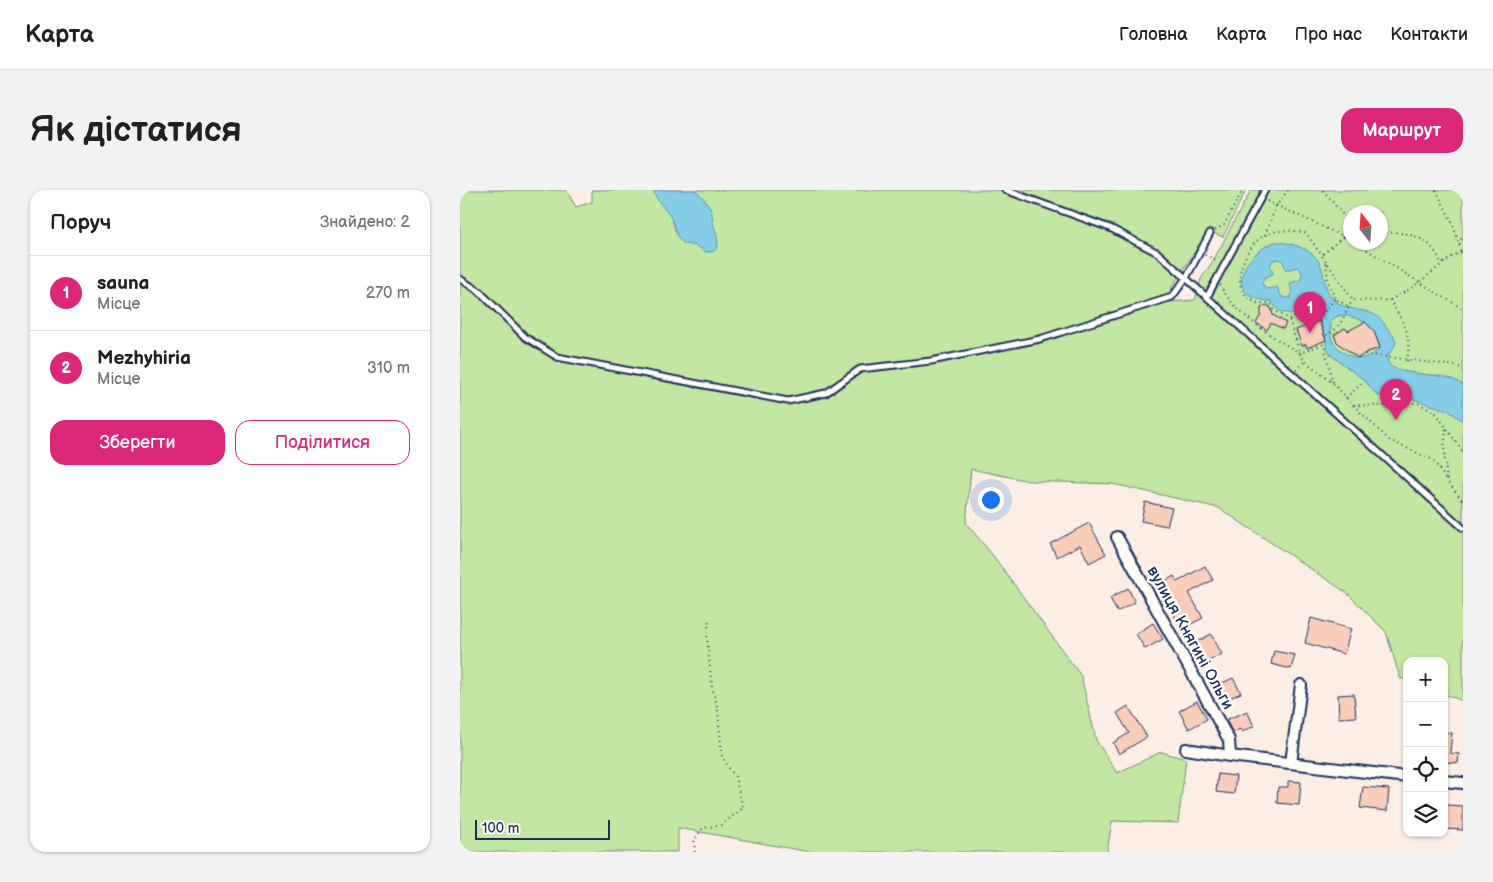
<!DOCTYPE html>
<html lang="uk">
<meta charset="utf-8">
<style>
:root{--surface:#fff;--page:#f2f2f2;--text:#202124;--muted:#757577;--line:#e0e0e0;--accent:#db2777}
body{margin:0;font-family:"Balsamiq Sans",sans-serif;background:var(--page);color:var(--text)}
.controls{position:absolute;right:15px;bottom:15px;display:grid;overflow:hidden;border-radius:10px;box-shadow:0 1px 4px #0004}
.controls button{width:45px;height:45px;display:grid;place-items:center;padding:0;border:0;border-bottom:1px solid var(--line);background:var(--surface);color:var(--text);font:25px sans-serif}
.compass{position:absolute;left:883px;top:15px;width:45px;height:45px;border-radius:50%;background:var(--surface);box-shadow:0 1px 4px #0004;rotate:343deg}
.scale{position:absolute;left:15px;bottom:12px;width:135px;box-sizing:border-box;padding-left:5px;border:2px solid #1b2f5e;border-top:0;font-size:14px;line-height:18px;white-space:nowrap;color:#1b2f5e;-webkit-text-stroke:4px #fdfcf7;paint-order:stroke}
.you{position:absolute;left:530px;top:309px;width:18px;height:18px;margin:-12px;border:4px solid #fff;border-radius:50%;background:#1a73e8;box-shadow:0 0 0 8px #1a73e833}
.badge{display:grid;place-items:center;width:32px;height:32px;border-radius:50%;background:var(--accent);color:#fff;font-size:16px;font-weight:700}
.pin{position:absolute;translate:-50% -41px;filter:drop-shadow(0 1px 2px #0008)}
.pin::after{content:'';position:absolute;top:26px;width:18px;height:15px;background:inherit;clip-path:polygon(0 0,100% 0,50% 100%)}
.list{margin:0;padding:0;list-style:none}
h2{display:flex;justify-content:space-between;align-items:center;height:65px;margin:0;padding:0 20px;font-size:21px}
h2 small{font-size:16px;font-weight:400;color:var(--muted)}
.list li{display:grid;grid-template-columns:32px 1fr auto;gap:15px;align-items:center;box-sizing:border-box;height:75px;padding:0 20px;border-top:1px solid var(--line)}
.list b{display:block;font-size:19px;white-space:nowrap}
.list p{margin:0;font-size:16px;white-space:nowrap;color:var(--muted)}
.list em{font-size:16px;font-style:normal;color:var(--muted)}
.actions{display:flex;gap:10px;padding:15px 20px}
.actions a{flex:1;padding:11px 0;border:1px solid var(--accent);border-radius:15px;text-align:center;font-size:18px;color:var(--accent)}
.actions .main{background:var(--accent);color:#fff}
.icon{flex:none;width:28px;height:28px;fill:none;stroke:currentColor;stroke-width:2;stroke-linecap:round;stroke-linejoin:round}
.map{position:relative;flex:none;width:1003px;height:662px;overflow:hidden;border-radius:15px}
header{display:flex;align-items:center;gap:30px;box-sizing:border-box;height:70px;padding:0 25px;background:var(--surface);border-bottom:1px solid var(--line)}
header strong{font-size:24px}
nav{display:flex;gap:28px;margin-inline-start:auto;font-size:18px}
.intro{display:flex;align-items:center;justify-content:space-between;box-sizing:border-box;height:120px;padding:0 30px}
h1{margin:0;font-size:35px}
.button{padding:12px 22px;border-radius:15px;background:var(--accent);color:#fff;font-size:18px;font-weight:700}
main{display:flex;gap:30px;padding:0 30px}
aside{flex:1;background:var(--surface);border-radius:15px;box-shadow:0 1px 4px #0004}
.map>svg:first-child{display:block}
</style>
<header>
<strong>Карта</strong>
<nav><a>Головна</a><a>Карта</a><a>Про нас</a><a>Контакти</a></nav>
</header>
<div class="intro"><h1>Як дістатися</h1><a class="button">Маршрут</a></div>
<main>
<aside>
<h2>Поруч<small>Знайдено: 2</small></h2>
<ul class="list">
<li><span class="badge">1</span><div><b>sauna</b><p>Місце</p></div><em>270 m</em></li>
<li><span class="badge">2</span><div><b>Mezhyhiria</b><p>Місце</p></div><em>310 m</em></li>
</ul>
<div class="actions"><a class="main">Зберегти</a><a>Поділитися</a></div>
</aside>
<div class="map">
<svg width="1003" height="662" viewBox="0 0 1003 662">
<rect width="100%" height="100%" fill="#fceee4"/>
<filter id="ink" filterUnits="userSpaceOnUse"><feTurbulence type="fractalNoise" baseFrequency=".02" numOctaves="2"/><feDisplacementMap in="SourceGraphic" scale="10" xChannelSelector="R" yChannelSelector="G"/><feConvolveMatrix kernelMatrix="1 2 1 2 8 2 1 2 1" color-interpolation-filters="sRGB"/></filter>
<g filter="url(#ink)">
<path fill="#c1e7a2" stroke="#6e8b80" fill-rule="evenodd" d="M 0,0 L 106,0 L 116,17 L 132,12 L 132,0 L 786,0 L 763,47 L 748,41 L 712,97 L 709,112 L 735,110 L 741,89 L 754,69 L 791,0 L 1003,0 L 1003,511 L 984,504 L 984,471 L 947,471 L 947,490 L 940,488 L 926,442 L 887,403 L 759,318 L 653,294 L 569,291 L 511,279 L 506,333 L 534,367 L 621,486 L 636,550 L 657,583 L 701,562 L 726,569 L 718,633 L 652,631 L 647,662 L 350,662 L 218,638 L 218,662 L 0,662 ZM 891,22 L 921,22 L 921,52 L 891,52 Z"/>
<g fill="#85cde6" stroke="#5b8eb0" fill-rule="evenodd">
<path d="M 194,0 L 235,0 C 241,5 247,12 250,18 C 253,23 252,28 253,33 C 255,41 265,62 249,62 C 243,62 240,57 235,56 C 230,54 225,56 221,51 C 214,44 215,34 210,26 C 205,18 195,10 194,0 Z"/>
<path d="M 815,52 C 835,53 859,60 863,83 C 865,93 866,104 875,111 C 888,122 907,118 918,127 C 922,130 925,135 928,139 C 931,143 934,146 936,152 C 935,159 925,164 928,173 C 932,184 977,184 989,188 C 994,189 998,192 1003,195 L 1003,231 L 989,221 L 950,208 L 923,207 L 917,205 L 904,190 L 871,165 L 867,158 L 865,146 L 858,126 C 839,117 826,134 811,111 C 762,109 782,64 815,52 ZM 819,69 L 823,71 L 826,80 L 837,77 L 841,80 L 842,86 L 840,90 L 830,93 L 832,103 L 831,107 L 825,108 L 821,106 L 817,97 L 808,99 L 804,97 L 802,92 L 805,87 L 813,84 L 810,75 L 813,70 ZM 883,125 C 907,130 912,135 920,158 C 915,163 909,167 903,168 C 892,170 873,158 871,147 C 870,142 871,136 871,131 L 877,126 Z"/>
</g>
<g fill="#f8cdb9" stroke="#1b2f5e">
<path d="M 806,115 L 811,118 L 813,125 L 826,133 L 823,139 L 811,133 L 807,140 L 796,133 L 801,125 L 801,118 Z"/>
<path d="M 859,131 L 866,150 L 847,158 L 846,154 L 842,156 L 836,140 Z"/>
<path d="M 905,132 L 914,141 L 920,158 L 907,162 L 898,168 L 883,157 L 877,152 L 874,145 L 885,138 L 888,141 Z"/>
<path d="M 685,312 L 712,318 L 707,336 L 681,331 Z"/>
<path d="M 629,333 L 646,364 L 629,373 L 620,355 L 597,367 L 590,354 Z"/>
<path d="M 745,376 L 753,390 L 729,403 L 743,428 L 721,439 L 706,409 L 704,410 L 696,396 L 714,386 L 717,392 Z"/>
<path d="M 668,398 L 675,412 L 657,422 L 650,408 Z"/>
<path d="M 851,428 L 891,439 L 884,464 L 845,453 Z"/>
<path d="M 693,433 L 703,449 L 685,459 L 676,444 Z"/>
<path d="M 751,444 L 762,464 L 743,474 L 733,454 Z"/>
<path d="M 814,461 L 835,465 L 831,479 L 811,474 Z"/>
<path d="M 773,488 L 781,503 L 763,511 L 756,496 Z"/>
<path d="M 894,504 L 896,527 L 879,528 L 878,505 Z"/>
<path d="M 737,511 L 747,529 L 729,539 L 719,521 Z"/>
<path d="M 668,516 L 687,547 L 659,564 L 653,553 L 669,543 L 657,523 Z"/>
<path d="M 787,521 L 794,536 L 782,542 L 780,539 L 773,543 L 766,530 Z"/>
<path d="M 984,542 L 992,543 L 990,563 L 999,564 L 998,573 L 984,572 Z"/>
<path d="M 758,584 L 776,586 L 774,604 L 756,602 Z"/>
<path d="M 828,591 L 841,592 L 839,615 L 817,613 L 818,597 L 828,597 Z"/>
<path d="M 903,597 L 929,599 L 927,621 L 900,618 Z"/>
<path d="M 987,615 L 1003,616 L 1003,640 L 985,639 Z"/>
</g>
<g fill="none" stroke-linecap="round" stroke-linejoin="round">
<defs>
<g id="service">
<path d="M 545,0 L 650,38 L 698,63 L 1003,338"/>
<path d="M 0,89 L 19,101 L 65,147 L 97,167 L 328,211 L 366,203 L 400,179 L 471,171 L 580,149 L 712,107 L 726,88 L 750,43"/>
<path d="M 747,107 L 805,0"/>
</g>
<g id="minor">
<path d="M 657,347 L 769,550 L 770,566"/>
<path d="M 726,559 L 770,566 L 947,587"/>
<path d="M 831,573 L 841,495"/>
<path d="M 984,591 L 1003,593"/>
</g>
</defs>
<use href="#service" stroke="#1b2f5e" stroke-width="9"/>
<use href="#minor" stroke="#1b2f5e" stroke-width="14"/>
<g stroke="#1b2f5e" stroke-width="2" stroke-dasharray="1 4" stroke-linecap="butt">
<path d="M 863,0 L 891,35"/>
<path d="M 976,0 L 993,34 L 1001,62"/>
<path d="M 807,11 L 891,50"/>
<path d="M 755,40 L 764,35 L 783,0"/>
<path d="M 921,43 C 947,41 972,46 981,74"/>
<path d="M 805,45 L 816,16 L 828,0"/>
<path d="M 894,52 L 1003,119"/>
<path d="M 999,54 L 1003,45"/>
<path d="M 863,64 L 884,46 L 891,39"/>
<path d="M 745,65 L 758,71"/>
<path d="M 866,73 L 868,91 L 875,109 L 889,116 L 893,110"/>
<path d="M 760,95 C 775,124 812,147 840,163 L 864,154 L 873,193"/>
<path d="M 930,110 C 940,105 949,100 958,93 C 973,83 984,70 1001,62 L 1003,65"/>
<path d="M 829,129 L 840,125 L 858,129 L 875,109"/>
<path d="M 866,145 C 878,141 884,127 889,116"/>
<path d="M 905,164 L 996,176 L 1003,179"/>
<path d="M 947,171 C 952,141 944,135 930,110 L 913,111 L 893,110 L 846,43 C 833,40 817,39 805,45 C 784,56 766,100 795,112 C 799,114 805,113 810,113 L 813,119 L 829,129 L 840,163 L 845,171 L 873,193 L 893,215 L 928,216 L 941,213 L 958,213 L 976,223 L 1003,262"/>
<path d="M 836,180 L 845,171"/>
<path d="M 886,208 L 904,191"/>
<path d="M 893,215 L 929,250 L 973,270 L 987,291"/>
<path d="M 986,239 L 984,260 L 987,291 L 1003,311"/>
<path d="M 235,662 L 234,650 L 243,638 L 261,635 L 283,618 L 275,587 L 262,567 L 258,520 L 252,497 L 247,449 L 249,428"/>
</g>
<use href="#service" stroke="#fdfcf7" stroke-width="5"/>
<use href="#minor" stroke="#fdfcf7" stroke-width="10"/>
</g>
</g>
<g text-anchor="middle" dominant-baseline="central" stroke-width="5" stroke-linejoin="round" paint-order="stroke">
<g font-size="16" fill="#1b2f5e" stroke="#fdfcf7">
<text transform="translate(730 448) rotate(61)">вулиця Княгині Ольги</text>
</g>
</g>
</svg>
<div class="controls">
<button>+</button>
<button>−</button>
<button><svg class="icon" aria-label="locate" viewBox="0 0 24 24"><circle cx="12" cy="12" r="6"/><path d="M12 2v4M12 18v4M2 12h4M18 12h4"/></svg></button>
<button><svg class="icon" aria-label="layers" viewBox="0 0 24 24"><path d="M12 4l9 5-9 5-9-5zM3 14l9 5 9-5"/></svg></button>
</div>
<svg class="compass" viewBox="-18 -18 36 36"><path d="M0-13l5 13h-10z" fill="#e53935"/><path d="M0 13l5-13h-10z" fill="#757577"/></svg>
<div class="scale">100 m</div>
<div class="you"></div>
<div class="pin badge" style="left:850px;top:143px">1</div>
<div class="pin badge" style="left:936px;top:230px">2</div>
</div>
</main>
